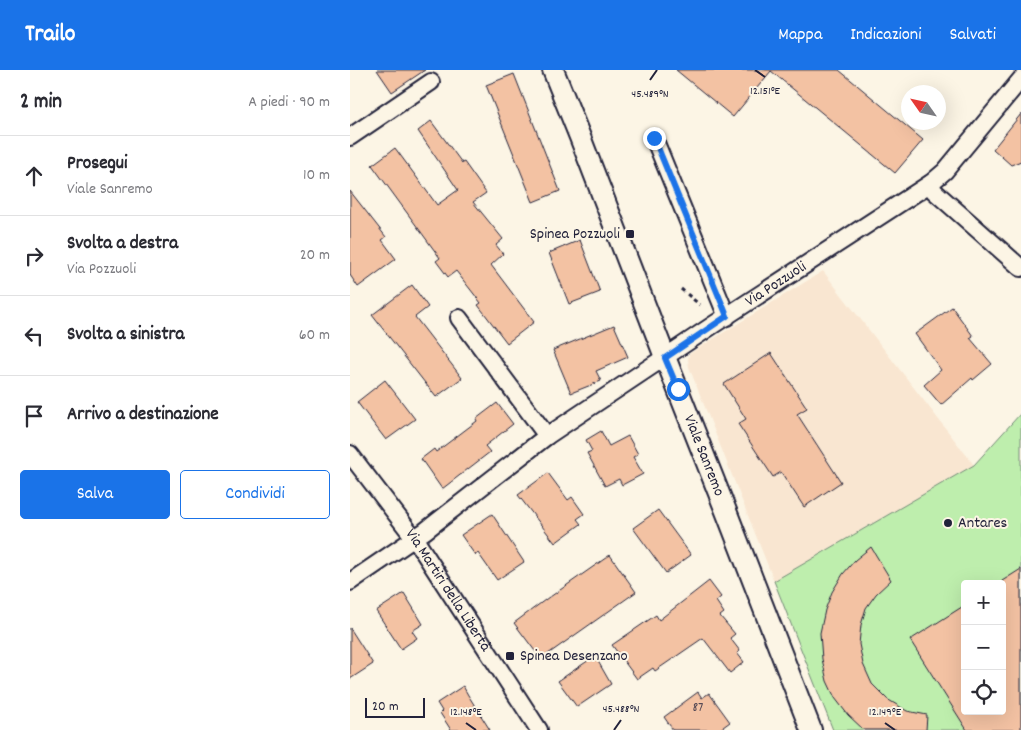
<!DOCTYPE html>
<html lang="it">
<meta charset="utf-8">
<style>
:root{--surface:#fff;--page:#f7f7f7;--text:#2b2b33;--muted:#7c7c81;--line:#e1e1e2;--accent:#1a73e8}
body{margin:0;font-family:Dekko,sans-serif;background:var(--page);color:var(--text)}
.controls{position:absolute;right:15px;bottom:15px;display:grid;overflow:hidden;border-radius:5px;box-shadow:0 5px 20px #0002}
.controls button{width:45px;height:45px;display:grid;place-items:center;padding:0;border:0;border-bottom:1px solid var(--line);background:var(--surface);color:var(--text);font:25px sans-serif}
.compass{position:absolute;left:551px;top:15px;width:45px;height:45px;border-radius:50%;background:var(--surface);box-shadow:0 5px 20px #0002;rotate:304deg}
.scale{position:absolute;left:15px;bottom:12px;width:60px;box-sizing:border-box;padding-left:5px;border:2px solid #22223b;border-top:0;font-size:14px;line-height:18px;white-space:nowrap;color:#22223b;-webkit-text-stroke:4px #fcf5e5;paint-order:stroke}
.stop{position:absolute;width:15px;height:15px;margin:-11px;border:4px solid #1a73e8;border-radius:50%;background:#fff}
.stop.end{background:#1a73e8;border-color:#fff;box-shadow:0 1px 5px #0008}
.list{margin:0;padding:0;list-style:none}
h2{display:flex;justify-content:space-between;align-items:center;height:65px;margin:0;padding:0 20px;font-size:21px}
h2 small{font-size:16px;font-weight:400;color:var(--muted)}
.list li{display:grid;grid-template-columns:32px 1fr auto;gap:15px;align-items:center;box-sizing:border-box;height:80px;padding:0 20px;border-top:1px solid var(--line)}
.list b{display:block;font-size:19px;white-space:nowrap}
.list p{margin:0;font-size:16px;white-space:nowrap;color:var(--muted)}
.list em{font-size:16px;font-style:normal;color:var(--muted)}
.actions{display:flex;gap:10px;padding:15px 20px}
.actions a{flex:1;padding:11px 0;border:1px solid var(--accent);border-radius:5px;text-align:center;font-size:18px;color:var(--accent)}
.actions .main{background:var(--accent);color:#fff}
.icon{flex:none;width:28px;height:28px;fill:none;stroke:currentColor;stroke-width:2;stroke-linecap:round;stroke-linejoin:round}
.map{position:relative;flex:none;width:671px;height:660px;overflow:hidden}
header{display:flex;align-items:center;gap:30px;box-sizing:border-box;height:70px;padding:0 25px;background:var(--accent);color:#fff}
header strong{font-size:24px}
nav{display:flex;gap:28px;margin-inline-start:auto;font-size:18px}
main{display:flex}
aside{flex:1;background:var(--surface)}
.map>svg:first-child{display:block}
</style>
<header>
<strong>Trailo</strong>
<nav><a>Mappa</a><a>Indicazioni</a><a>Salvati</a></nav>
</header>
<main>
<aside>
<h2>2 min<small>A piedi · 90 m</small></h2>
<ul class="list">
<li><svg class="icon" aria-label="ahead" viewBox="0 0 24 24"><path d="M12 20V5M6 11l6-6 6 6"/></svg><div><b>Prosegui</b><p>Viale Sanremo</p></div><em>10 m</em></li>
<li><svg class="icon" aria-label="right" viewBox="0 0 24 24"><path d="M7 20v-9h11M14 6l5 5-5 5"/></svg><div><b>Svolta a destra</b><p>Via Pozzuoli</p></div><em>20 m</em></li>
<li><svg class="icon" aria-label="left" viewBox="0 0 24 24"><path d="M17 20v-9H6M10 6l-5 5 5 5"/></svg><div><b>Svolta a sinistra</b></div><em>60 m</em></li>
<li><svg class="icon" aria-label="arrive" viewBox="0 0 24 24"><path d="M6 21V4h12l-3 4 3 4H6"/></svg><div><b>Arrivo a destinazione</b></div></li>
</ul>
<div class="actions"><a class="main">Salva</a><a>Condividi</a></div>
</aside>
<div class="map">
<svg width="671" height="660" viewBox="0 0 671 660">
<rect width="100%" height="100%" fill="#fcf5e5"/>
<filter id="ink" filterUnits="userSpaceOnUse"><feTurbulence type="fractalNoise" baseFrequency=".02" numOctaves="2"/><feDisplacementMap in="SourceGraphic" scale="10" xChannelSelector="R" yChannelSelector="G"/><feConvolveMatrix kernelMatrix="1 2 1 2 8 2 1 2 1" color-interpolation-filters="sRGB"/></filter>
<g filter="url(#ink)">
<path fill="#f9e6d1" d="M 473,201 L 624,395 L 424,511 L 339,297 L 338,290 L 339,284 Z"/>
<path fill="#beeead" stroke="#708874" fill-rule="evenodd" d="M 671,343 L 671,660 L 483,660 L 424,511 L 624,395 ZM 615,514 L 652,514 L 652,641 L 615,641 Z"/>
<g fill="#f3c2a3" stroke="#22223b">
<path d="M 27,0 L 75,0 L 42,22 Z"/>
<path d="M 326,0 L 489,0 L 573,70 L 545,103 L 421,1 L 383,47 Z"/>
<path d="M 164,4 L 210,121 L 183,132 L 136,15 Z"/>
<path d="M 671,44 L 671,91 L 661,95 L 643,79 Z"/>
<path d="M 81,51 L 112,93 L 114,92 L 136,123 L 123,132 L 153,169 L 146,175 L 153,184 L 141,195 L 184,252 L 157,273 L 128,235 L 131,233 L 106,201 L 98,207 L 86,191 L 90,188 L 22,95 L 45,78 L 87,135 L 108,120 L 68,61 Z"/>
<path d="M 0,121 L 36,167 L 32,170 L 46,189 L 8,217 L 0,205 Z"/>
<path d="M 230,170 L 250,222 L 219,234 L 199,183 Z"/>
<path d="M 62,215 L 78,237 L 65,247 L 112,308 L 86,327 L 22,245 Z"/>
<path d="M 602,237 L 623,266 L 620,268 L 642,294 L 623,310 L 622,308 L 591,335 L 574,315 L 591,300 L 565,264 Z"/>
<path d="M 264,255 L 278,287 L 246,301 L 251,311 L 221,323 L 203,280 Z"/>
<path d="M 421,283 L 457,338 L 447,344 L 491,412 L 454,437 L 431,402 L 423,407 L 388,354 L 396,349 L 374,314 Z"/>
<path d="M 35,310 L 65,349 L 36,370 L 7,332 Z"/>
<path d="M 147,333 L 163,354 L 135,376 L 140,382 L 92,419 L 71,389 L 84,379 L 86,382 L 127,351 L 126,349 Z"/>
<path d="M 251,361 L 259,376 L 278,366 L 288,384 L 283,387 L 293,404 L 272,415 L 269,409 L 255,416 L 237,383 L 242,381 L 236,370 Z"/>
<path d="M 198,403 L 218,430 L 222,427 L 234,444 L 227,449 L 231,454 L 205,473 L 168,425 Z"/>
<path d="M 308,440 L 341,485 L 316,503 L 283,458 Z"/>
<path d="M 142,444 L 174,492 L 147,510 L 128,483 L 125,485 L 111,465 Z"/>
<path d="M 521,477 L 541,510 L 526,524 L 516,538 L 511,555 L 509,574 L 513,594 L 522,614 L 537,629 L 557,641 L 577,645 L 576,660 L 514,660 L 498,645 L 485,628 L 477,611 L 472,589 L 470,563 L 475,540 L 482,522 L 493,504 L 505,490 Z"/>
<path d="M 260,485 L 286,522 L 191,589 L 164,553 L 199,527 L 200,527 Z"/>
<path d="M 671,499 L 671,660 L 617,660 L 560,570 L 615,535 L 615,641 L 652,641 L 652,511 Z"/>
<path d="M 359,511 L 371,527 L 366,531 L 374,543 L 370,546 L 385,564 L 380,568 L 390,581 L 387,583 L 394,592 L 380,603 L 353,568 L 305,601 L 303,598 L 287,609 L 262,575 L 306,545 L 309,550 Z"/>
<path d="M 54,523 L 73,554 L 62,561 L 67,568 L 51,579 L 26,541 Z"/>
<path d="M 0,558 L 23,594 L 0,609 Z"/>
<path d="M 245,586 L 261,614 L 227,637 L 208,611 Z"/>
<path d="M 113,616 L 118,625 L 140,660 L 101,660 L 90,643 L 92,641 L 87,633 Z"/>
<path d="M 348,622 L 352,628 L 359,623 L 380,652 L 369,660 L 323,660 L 314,647 Z"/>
</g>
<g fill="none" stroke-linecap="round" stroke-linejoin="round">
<defs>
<g id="minor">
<path d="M 0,67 L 81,12"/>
<path d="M 304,68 L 377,247"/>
<path d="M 581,113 L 584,121 L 671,198"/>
<path d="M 109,248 L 197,366"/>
<path id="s1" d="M 0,384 L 65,469 L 189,660"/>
<path id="s2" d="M 0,512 L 75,461 L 197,366 L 363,255 L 581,113 L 595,101 L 671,9"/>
</g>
<g id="tertiary">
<path id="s3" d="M 203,0 L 230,67 L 315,287 L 376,441 L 461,660"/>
</g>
</defs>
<use href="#minor" stroke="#22223b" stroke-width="20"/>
<use href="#tertiary" stroke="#22223b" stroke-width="24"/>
<path stroke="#22223b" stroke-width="3" stroke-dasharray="4 4" stroke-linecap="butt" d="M 331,219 L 350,235"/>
<use href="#minor" stroke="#fcf5e5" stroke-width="16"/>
<use href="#tertiary" stroke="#fcf5e5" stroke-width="20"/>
</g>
</g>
<g fill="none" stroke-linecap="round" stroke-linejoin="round" filter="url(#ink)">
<path stroke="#1a73e8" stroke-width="6" d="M 304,68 L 377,246 L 315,288 L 328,319"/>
</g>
<path fill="none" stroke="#22223b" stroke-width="2" d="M 405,0 L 415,7M 300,10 L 307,0M 116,653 L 126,660M 535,653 L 545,660M 264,660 L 271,650"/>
<g fill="#22223b" stroke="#fcf5e5" stroke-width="2">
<rect x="275" y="159" width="10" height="10" rx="2.5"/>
<circle cx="598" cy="453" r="5"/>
<rect x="155" y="581" width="10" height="10" rx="2.5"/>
</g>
<g text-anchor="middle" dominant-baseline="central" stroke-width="4" stroke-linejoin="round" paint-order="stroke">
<g font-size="14" fill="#564a55">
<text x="348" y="638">87</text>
</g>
<g font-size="16" fill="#22223b" stroke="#fcf5e5" text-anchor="start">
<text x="270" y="164" text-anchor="end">Spinea Pozzuoli</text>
<text x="608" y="453">Antares</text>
<text x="170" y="586">Spinea Desenzano</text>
</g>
<g font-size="16" fill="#22223b" stroke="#fcf5e5">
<text stroke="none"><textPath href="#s2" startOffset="520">Via Pozzuoli</textPath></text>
<text stroke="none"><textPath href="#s3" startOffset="414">Viale Sanremo</textPath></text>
<text stroke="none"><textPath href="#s1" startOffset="168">Via Martiri della Libertà</textPath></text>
</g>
</g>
<g font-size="12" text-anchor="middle" fill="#22223b" stroke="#fcf5e5" stroke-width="4" stroke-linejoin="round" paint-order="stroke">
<text x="415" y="24">12.151°E</text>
<text x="300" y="27">45.489°N</text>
<text x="271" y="642">45.488°N</text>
<text x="116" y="645">12.148°E</text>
<text x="535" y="645">12.149°E</text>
</g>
</svg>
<div class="controls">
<button>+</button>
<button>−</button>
<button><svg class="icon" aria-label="locate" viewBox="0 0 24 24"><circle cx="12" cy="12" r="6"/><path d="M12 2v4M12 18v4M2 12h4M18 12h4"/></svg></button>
</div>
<svg class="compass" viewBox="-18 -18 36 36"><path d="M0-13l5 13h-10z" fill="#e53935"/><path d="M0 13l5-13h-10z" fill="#7c7c81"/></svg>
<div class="scale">20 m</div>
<div class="stop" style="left:328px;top:319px"></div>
<div class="stop end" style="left:304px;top:68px"></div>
</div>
</main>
